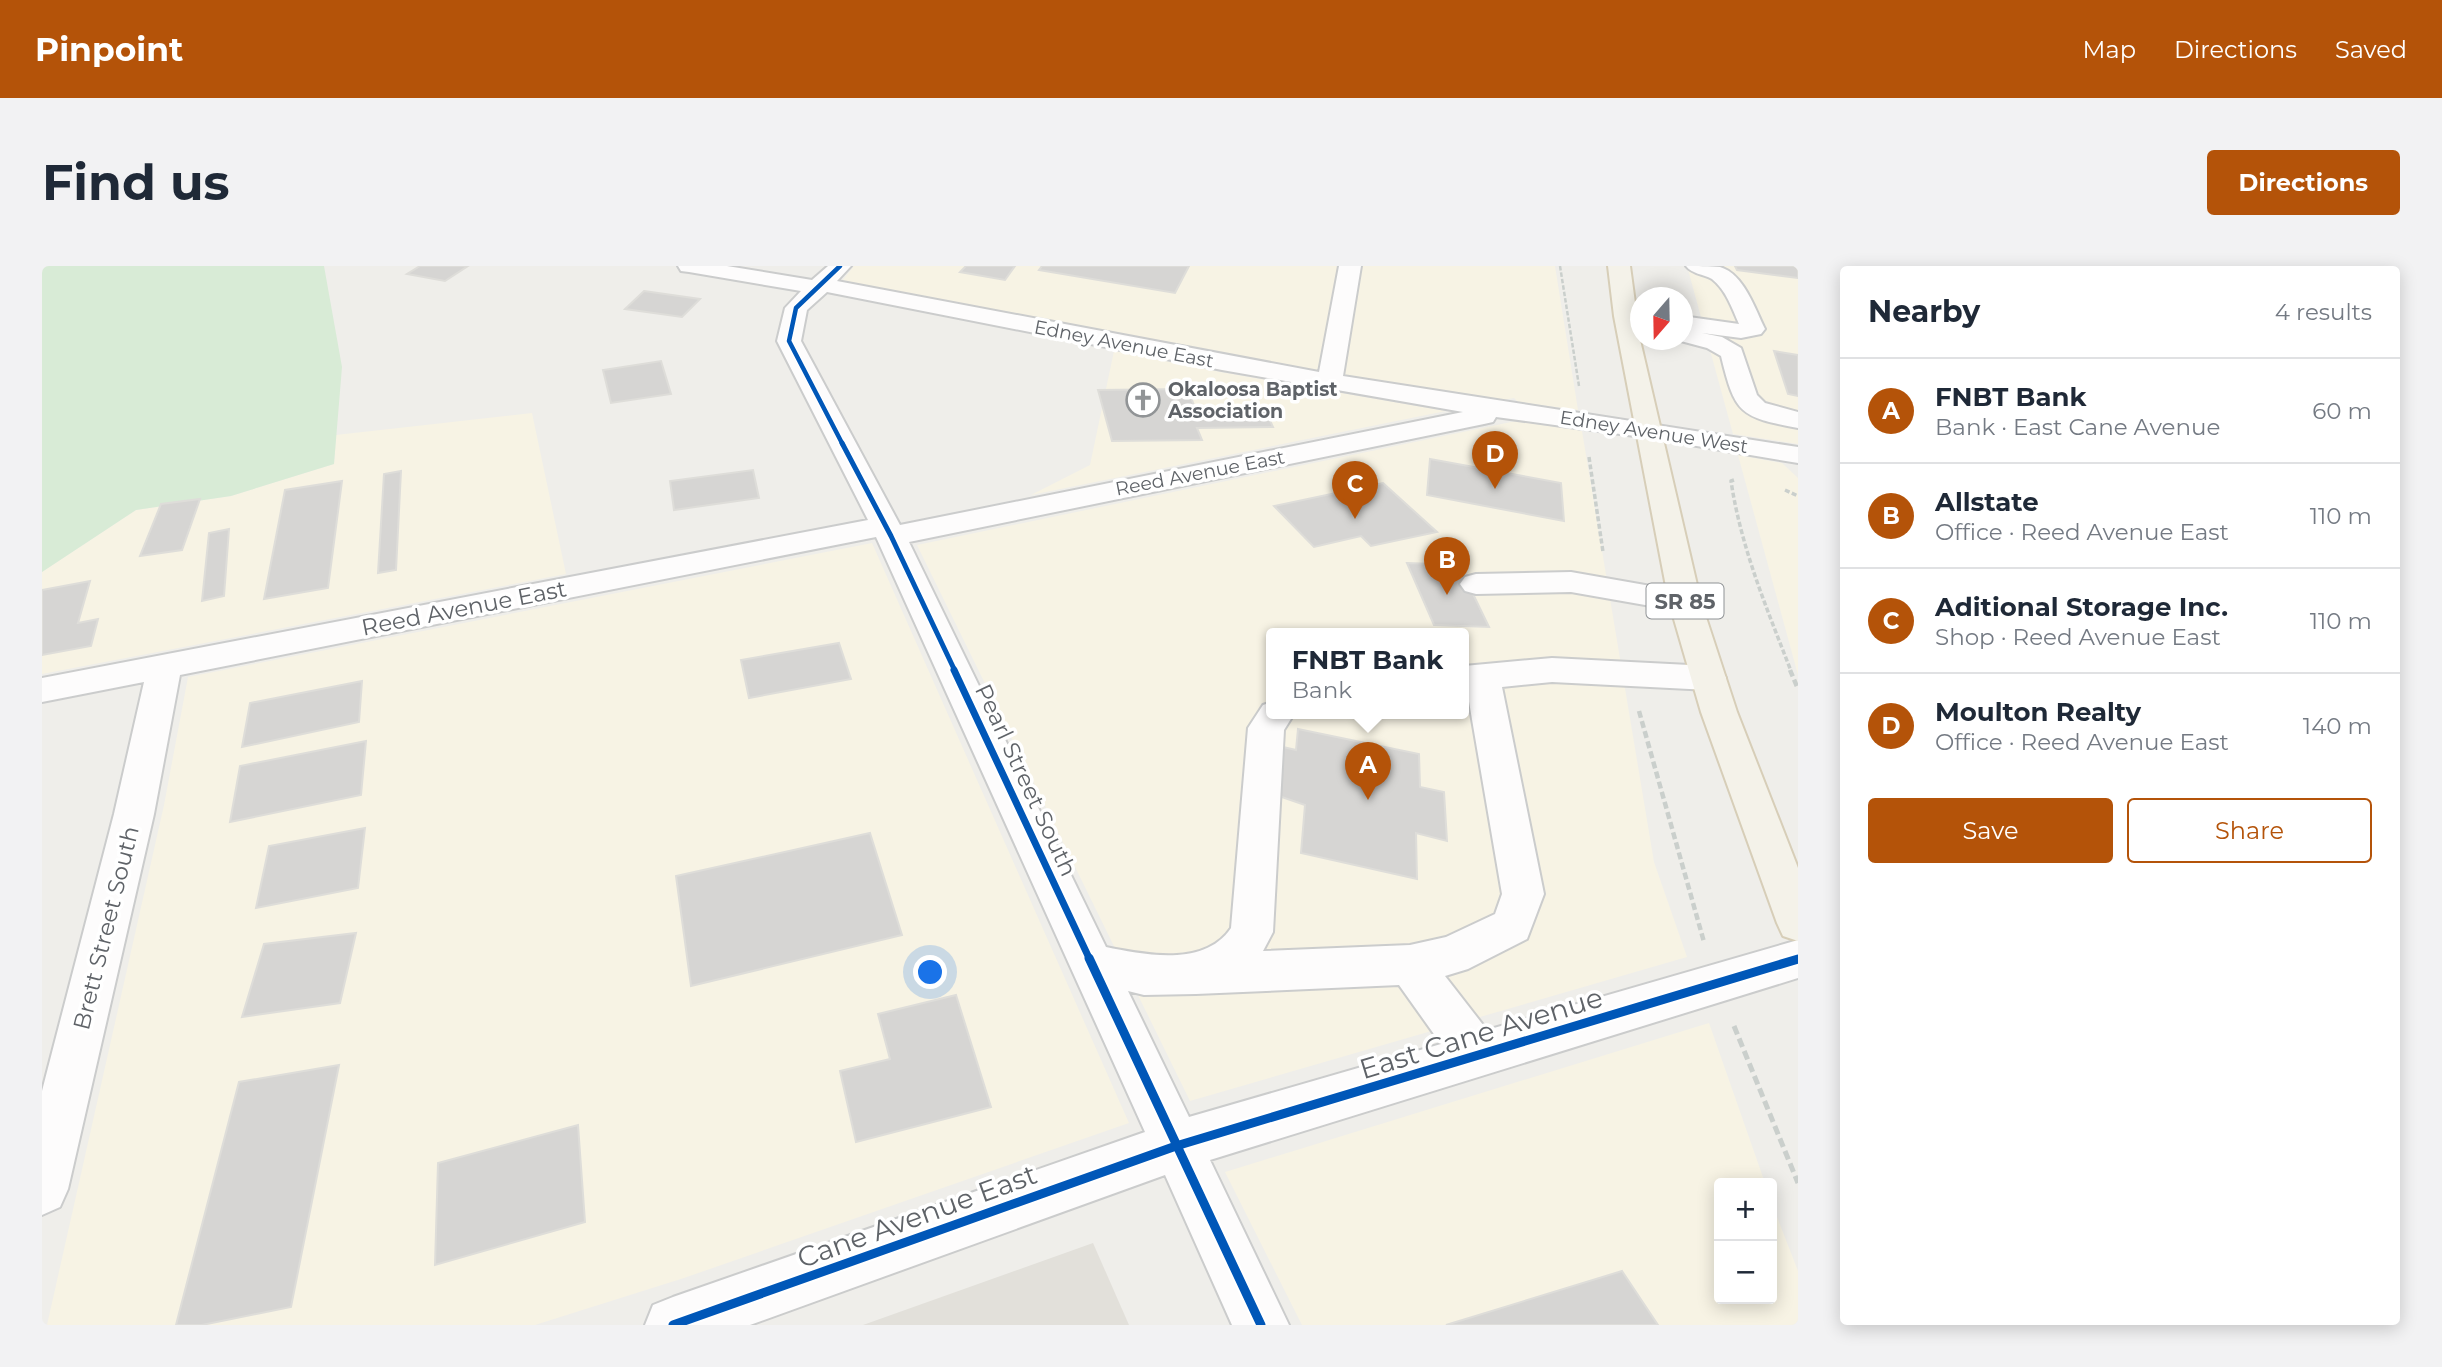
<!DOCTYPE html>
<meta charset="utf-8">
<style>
:root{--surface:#fff;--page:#f2f2f3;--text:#1f2937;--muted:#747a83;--line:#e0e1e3;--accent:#b45309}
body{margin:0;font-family:Montserrat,sans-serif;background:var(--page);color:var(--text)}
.controls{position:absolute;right:21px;bottom:21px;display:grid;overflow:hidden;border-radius:7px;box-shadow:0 4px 18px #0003}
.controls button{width:63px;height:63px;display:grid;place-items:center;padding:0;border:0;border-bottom:2px solid var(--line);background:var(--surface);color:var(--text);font:35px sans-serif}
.compass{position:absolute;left:1588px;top:21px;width:63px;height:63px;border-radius:50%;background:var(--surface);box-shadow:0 4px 18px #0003;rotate:200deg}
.you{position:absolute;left:889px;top:707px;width:24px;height:24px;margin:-18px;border:5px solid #fff;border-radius:50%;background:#1a73e8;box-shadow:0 0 0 10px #1a73e833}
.badge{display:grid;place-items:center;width:46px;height:46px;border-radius:50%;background:var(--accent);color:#fff;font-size:23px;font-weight:700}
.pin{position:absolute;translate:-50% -58px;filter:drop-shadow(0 2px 4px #0008)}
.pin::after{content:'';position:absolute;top:37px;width:24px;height:21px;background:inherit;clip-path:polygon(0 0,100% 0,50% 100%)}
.popup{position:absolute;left:1224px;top:362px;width:203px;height:91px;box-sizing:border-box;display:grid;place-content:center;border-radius:7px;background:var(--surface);filter:drop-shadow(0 2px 5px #0005);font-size:23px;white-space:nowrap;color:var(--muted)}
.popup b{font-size:26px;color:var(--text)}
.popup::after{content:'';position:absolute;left:50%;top:100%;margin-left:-14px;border:14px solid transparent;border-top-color:var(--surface)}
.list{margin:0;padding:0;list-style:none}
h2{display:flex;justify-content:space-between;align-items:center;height:91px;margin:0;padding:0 28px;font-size:30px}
h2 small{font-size:23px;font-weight:400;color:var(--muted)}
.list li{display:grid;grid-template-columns:46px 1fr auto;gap:21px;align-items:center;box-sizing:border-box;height:105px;padding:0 28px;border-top:2px solid var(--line)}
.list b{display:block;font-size:26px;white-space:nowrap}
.list p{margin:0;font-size:23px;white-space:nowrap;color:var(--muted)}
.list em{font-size:23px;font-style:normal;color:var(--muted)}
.actions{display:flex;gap:14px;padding:21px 28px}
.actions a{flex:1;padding:16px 0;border:2px solid var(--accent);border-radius:7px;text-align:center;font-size:24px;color:var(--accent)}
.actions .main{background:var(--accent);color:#fff}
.map{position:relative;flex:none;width:1756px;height:1059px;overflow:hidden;border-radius:7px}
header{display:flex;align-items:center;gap:42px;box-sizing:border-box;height:98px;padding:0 35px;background:var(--accent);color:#fff}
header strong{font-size:33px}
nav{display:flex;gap:38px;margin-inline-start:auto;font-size:24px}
.intro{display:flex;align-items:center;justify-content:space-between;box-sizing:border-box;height:168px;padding:0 42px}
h1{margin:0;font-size:49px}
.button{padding:18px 32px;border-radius:7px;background:var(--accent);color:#fff;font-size:24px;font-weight:700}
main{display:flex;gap:42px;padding:0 42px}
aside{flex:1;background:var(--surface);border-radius:7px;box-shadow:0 4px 18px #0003}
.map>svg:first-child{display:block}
</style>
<header>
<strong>Pinpoint</strong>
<nav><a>Map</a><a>Directions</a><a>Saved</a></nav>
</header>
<div class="intro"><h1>Find us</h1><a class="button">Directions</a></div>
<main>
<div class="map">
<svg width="1756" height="1059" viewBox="0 0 1756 1059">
<rect width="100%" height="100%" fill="#efeeea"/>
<g fill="#f7f3e4" fill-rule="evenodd">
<path d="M 812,0 L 1513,0 L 1536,144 L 1476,136 L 1472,132 L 1461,134 L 1417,129 L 1184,89 L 800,15 Z"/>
<path d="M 1645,0 L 1756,0 L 1756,178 L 1691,168 Z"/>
<path d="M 1072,85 L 1178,106 L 1404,145 L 989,229 L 1048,199 Z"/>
<path d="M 490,147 L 524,308 L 0,408 L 0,306 L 94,244 L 189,230 L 292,198 L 294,169 Z"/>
<path d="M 1474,155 L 1540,165 L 1612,596 L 1645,691 L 1148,835 L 875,279 ZM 1230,368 L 1422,368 L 1422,448 L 1230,448 Z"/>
<path d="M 1696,189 L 1740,197 L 1756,212 L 1756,409 Z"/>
<path d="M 830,277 L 1087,857 L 642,1012 L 493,1059 L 5,1059 L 122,539 L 146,411 Z"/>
<path d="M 1667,757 L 1723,917 L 1677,917 L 1677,1033 L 1730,1033 L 1730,938 L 1756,1005 L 1756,1059 L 1260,1059 L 1183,906 Z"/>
</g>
<path fill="#e2e0da" d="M 1051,977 L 1087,1059 L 821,1059 Z"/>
<path fill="#d8ebd6" d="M 0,0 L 282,0 L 300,101 L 292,198 L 189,230 L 94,244 L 0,306 Z"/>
<g fill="#d6d5d3" stroke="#deddd9" stroke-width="2">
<path d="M 378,0 L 426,0 L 403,15 L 365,8 Z"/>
<path d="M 924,0 L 973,0 L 963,14 L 918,6 Z"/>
<path d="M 1000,0 L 1147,0 L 1133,27 L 997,4 Z"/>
<path d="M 1693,0 L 1756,0 L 1756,12 L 1695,4 Z"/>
<path d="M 602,25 L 658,33 L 640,51 L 583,43 Z"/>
<path d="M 1732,85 L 1756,89 L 1756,130 L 1746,128 Z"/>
<path d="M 619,95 L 629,128 L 569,137 L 561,104 Z"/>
<path d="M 1146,123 L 1153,142 L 1222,141 L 1231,161 L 1155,162 L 1160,174 L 1070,175 L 1056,124 Z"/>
<path d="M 1388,193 L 1519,217 L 1522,255 L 1385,229 Z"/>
<path d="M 711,204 L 717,232 L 632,244 L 628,215 Z"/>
<path d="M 359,205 L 354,304 L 336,307 L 342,208 Z"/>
<path d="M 300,215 L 286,322 L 222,333 L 243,224 Z"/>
<path d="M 1341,217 L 1395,266 L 1329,280 L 1319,270 L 1272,281 L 1232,240 Z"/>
<path d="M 158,233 L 140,284 L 98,290 L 119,238 Z"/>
<path d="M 187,263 L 182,330 L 160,335 L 167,267 Z"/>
<path d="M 1365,297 L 1417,299 L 1447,361 L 1392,359 Z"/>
<path d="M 48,315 L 36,357 L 56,353 L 49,380 L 0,389 L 0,324 Z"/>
<path d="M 797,377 L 809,413 L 707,432 L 699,394 Z"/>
<path d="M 320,415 L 317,456 L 200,481 L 208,437 Z"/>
<path d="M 1256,463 L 1377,488 L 1378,521 L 1402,526 L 1405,575 L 1374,567 L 1375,613 L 1259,587 L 1263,539 L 1234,529 L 1237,480 L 1254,484 Z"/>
<path d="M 324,475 L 319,529 L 188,556 L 198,500 Z"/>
<path d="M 323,562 L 316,622 L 214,642 L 227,580 Z"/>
<path d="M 828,567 L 860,669 L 649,720 L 634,610 Z"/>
<path d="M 314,667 L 298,737 L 200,751 L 222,678 Z"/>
<path d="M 914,729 L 949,841 L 814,876 L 798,805 L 848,793 L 836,748 Z"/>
<path d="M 297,799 L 249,1041 L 160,1059 L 134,1059 L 197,816 Z"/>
<path d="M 536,859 L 543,956 L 393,999 L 396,897 Z"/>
<path d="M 1580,1005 L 1616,1059 L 1404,1059 Z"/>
</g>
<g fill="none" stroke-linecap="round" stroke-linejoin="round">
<defs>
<g id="minor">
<path d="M 636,0 L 685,0 L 770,14 L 786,0 L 809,0 L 795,15 L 1277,106 L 1297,0 L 1319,0 L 1301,110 L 1756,181 L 1756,197 L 1607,172 L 1454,151 L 1451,156 L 1442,158 L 867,276 L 1064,681 C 1103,689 1163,701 1189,662 L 1206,462 L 1221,439 L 1230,436 L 1230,448 L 1252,448 L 1242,464 L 1231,666 L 1221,685 L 1368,679 L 1404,671 L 1453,648 L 1460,628 L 1425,424 L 1422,424 L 1422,400 L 1510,392 L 1667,400 L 1679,403 L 1684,412 L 1679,421 L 1667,424 L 1510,416 L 1460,421 L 1502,628 L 1485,673 L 1426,703 L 1403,710 L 1445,764 L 1756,674 L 1756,712 L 1168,894 L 1247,1059 L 1190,1059 L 1123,909 L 708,1059 L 603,1059 L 611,1039 L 631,1031 L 1103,866 L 834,271 L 138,409 L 112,548 L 26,923 L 18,941 L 0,949 L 0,825 L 72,548 L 102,416 L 0,436 L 0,412 L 826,254 L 735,75 L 743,42 L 759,25 L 647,6 L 639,5 ZM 785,26 L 1180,104 L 1421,146 L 858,259 L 759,75 L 765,44 ZM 1357,719 L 1399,778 L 1147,851 L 1086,725 L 1102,729 L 1154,728 Z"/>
<path d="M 1644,0 C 1654,0 1668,0 1678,1 C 1702,8 1713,43 1723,63 L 1719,68 L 1699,72 L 1660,67 L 1680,71 L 1699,82 L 1715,129 L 1723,137 L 1756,146 L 1756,162 C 1698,151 1693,148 1679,90 L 1665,82 L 1635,74 L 1640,74 L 1640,65 L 1643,64 L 1640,64 L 1640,50 L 1697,58 C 1690,42 1684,24 1670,13 C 1661,8 1650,8 1644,0 Z"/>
<path d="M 1529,306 L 1643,326 L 1654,329 L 1659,336 L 1654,343 L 1643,346 L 1529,326 L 1434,328 L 1423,325 L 1418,318 L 1423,311 L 1434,308 Z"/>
</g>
<path id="major" d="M 1566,0 L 1588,0 L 1598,74 L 1659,336 L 1695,446 L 1756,602 L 1756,675 L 1741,670 L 1735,657 L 1659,446 L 1627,336 L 1572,50 Z"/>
</defs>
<use href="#minor" stroke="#cbcccc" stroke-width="4"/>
<use href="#major" stroke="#d7ceb8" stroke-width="4"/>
<path stroke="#cacfcc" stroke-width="2.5" stroke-dasharray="4.5 2" stroke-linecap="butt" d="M 1518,0 L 1537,120"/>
<g stroke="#cacfcc" stroke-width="3.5" stroke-dasharray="5 2.5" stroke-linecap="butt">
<path d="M 1547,191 L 1561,286"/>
<path d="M 1692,214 L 1689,215 C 1699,282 1725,343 1749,405"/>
<path d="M 1743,224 L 1756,230"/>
</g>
<g stroke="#cacfcc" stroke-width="4.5" stroke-dasharray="7 3.5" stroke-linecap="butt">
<path d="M 1748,404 L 1756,423"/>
<path d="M 1597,445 L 1662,676"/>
</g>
<path stroke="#cacfcc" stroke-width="5" stroke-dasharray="9 4.5" stroke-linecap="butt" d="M 1692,760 L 1756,917"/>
<use href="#minor" fill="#fdfcfc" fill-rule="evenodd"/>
<use href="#major" fill="#f4f2e9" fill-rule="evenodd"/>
<defs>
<path id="cycleway-far3" d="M 798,0 L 754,42 L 747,75 L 801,179"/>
<path id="cycleway-far2" d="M 800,177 L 849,270 L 913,405"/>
<path id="cycleway-far1" d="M 912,404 L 1048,694"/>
<g id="cycleway">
<path d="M 1047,692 L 1219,1059"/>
<path d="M 631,1059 L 1134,880 L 1756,693"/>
</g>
</defs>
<use href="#cycleway-far3" stroke="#fff" stroke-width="7"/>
<use href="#cycleway-far2" stroke="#fff" stroke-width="9"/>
<use href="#cycleway-far1" stroke="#fff" stroke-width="11"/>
<use href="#cycleway" stroke="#fff" stroke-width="13"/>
<use href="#cycleway-far3" stroke="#0057b8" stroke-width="4.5"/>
<use href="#cycleway-far2" stroke="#0057b8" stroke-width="5"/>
<use href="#cycleway-far1" stroke="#0057b8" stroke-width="7"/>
<use href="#cycleway" stroke="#0057b8" stroke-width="9"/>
</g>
<defs>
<symbol id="church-ring" viewBox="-11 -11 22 22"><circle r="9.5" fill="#fff" stroke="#919496" stroke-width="1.5"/><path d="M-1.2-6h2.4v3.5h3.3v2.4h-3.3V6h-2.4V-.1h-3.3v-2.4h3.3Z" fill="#919496"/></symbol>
</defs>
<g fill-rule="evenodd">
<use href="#church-ring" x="1082" y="115" width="38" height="38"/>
</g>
<g text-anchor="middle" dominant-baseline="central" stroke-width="7" stroke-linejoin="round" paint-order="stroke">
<g font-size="19" fill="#5f6368" stroke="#fff">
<text transform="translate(1082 78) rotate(11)">Edney Avenue East</text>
<text transform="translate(1612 166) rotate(9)">Edney Avenue West</text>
<text transform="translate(1158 207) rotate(-11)">Reed Avenue East</text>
</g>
<g font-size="19" font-weight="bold" fill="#5f6368" stroke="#fff" text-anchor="start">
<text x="1126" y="123">Okaloosa Baptist<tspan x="1126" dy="22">Association</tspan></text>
</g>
<rect fill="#fff" stroke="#8f9295" stroke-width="2" x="1604.5" y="317.5" width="77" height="35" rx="5"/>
<g font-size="21" font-weight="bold" fill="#5f6368">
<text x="1643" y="335">SR 85</text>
</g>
<g font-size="23" fill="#5f6368" stroke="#fff">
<text transform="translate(422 342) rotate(-11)">Reed Avenue East</text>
<text transform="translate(984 514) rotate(65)">Pearl Street South</text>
<text transform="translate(64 662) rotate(-76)">Brett Street South</text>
</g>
<g font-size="28" fill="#5f6368" stroke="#fff">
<text transform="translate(1439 767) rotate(-17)">East Cane Avenue</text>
<text transform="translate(875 950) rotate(-20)">Cane Avenue East</text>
</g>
</g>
</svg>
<div class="controls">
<button>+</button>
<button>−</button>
</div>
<svg class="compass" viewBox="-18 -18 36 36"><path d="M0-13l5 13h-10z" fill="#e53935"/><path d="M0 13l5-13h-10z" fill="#747a83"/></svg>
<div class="you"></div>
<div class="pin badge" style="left:1326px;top:534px">A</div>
<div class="popup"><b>FNBT Bank</b>Bank</div>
<div class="pin badge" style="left:1405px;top:329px">B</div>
<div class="pin badge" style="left:1313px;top:253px">C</div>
<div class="pin badge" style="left:1453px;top:223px">D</div>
</div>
<aside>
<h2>Nearby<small>4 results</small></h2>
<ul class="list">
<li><span class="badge">A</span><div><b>FNBT Bank</b><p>Bank · East Cane Avenue</p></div><em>60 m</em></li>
<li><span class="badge">B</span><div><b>Allstate</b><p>Office · Reed Avenue East</p></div><em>110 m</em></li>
<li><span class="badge">C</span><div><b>Aditional Storage Inc.</b><p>Shop · Reed Avenue East</p></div><em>110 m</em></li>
<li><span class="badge">D</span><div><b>Moulton Realty</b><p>Office · Reed Avenue East</p></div><em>140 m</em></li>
</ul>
<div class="actions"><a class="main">Save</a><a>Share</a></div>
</aside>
</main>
